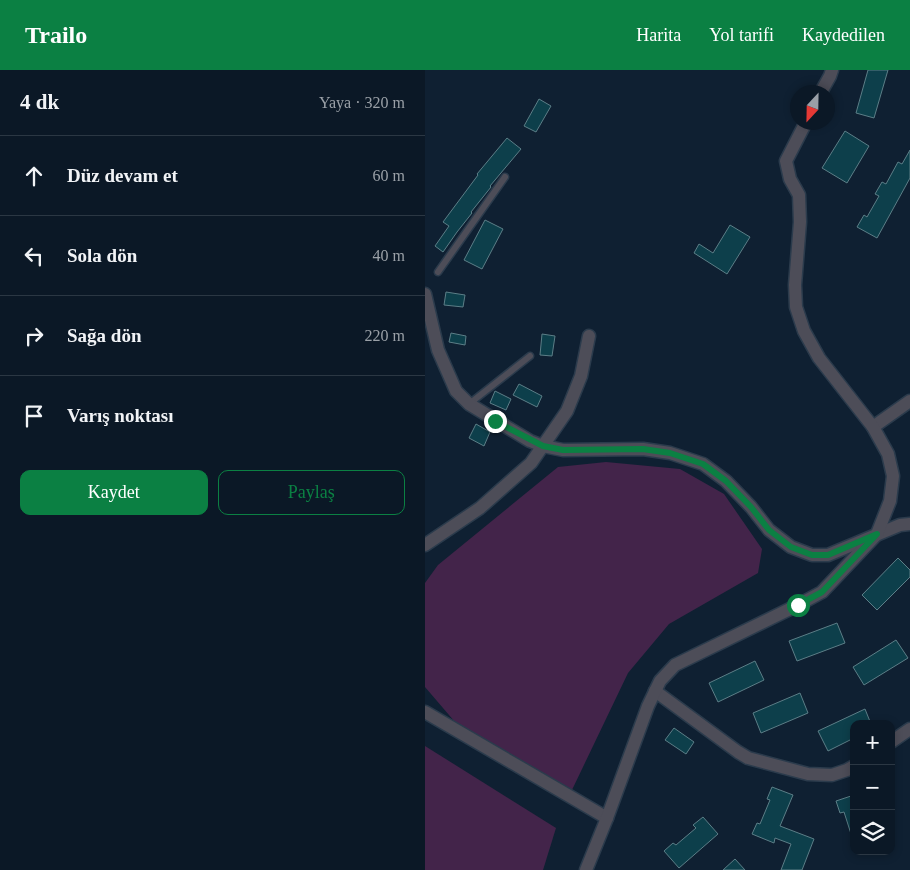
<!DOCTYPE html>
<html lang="tr">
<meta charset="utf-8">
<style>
:root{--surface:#0b1826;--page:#14212e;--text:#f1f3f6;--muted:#9aa0a7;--line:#2b3743;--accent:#0b8043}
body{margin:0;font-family:"Times New Roman",serif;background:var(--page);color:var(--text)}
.controls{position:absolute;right:15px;bottom:15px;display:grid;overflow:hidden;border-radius:10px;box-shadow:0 2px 8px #0003}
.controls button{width:45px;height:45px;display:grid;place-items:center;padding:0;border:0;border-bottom:1px solid var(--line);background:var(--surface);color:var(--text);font:25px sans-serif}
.compass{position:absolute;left:365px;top:15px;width:45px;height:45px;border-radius:50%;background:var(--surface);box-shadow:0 2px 8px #0003;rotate:202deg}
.stop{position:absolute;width:15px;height:15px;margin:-11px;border:4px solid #0b8043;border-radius:50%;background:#fff}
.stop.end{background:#0b8043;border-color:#fff;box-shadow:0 1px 5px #0008}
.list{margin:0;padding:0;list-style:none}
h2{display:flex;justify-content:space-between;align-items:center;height:65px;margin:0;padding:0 20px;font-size:21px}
h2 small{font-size:16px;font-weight:400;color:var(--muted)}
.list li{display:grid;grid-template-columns:32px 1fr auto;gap:15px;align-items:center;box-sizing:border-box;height:80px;padding:0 20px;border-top:1px solid var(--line)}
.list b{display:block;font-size:19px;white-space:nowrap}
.list em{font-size:16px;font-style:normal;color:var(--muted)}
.actions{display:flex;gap:10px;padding:15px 20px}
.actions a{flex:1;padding:11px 0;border:1px solid var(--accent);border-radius:10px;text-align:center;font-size:18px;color:var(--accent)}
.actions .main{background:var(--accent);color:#fff}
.icon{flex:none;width:28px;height:28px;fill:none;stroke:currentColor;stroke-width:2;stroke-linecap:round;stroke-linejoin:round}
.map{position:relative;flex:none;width:485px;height:800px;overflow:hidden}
header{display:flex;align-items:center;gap:30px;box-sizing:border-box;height:70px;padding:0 25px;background:var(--accent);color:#fff}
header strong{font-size:24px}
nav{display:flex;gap:28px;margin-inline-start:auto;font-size:18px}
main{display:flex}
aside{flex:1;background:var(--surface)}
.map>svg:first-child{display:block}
</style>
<header>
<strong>Trailo</strong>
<nav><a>Harita</a><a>Yol tarifi</a><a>Kaydedilen</a></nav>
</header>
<main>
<aside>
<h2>4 dk<small>Yaya · 320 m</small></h2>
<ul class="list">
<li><svg class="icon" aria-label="ahead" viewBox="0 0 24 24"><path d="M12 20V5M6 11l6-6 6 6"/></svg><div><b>Düz devam et</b></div><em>60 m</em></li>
<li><svg class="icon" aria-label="left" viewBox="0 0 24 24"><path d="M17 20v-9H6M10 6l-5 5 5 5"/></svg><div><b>Sola dön</b></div><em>40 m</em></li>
<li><svg class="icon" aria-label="right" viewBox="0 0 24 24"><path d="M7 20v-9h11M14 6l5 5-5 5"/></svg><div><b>Sağa dön</b></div><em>220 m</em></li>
<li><svg class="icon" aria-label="arrive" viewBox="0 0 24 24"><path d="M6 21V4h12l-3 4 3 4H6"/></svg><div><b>Varış noktası</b></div></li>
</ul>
<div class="actions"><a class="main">Kaydet</a><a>Paylaş</a></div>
</aside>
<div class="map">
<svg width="485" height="800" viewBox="0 0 485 800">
<rect width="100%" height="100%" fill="#0f2032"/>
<g fill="#43244a">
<path d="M 181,392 L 255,399 L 299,424 L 337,479 L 333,503 L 244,554 L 203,603 L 146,722 L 36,659 L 0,617 L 0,513 L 13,495 L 133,397 Z"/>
<path d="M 0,676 L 131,758 L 118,800 L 0,800 Z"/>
</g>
<g fill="#0d3f4b" stroke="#5c7e87">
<path d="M 443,0 L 463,0 L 449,48 L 431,43 Z"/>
<path d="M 114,29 L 126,36 L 111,62 L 99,56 Z"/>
<path d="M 420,61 L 444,76 L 422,113 L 397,98 Z"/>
<path d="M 82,68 L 96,79 L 65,116 L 66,117 L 46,142 L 47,143 L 32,162 L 18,182 L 10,176 L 24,156 L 18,152 L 53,105 L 52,104 Z"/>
<path d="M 485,80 L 485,108 L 452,168 L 432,157 L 439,145 L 442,147 L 454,126 L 450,124 L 457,112 L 461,114 L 473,92 L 477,94 Z"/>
<path d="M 60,150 L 78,159 L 57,199 L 39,190 Z"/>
<path d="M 305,155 L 325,167 L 302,204 L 269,183 L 274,174 L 288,183 Z"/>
<path d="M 21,222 L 40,225 L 38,237 L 19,235 Z"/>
<path d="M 26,263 L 41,266 L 40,275 L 24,272 Z"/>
<path d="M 117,264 L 130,266 L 127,286 L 115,285 Z"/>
<path d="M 94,314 L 117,326 L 112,337 L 88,325 Z"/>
<path d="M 70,321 L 86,329 L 81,340 L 65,333 Z"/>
<path d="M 51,354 L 65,362 L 59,376 L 44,368 Z"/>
<path d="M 473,488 L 485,500 L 485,507 L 452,540 L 437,525 Z"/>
<path d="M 412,553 L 420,573 L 372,591 L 364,571 Z"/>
<path d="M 471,570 L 483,588 L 439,615 L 428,597 Z"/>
<path d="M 330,591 L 339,610 L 293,632 L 284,613 Z"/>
<path d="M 375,623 L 383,643 L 336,663 L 328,643 Z"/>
<path d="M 440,639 L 446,654 L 429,654 L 429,668 L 403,681 L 393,661 Z"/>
<path d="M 249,658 L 269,672 L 261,684 L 240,670 Z"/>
<path d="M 347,717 L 368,725 L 355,756 L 389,769 L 377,800 L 356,800 L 366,774 L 350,768 L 349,773 L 327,764 L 332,753 L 335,754 L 345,730 L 342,729 Z"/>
<path d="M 429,725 L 429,767 L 427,767 L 419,742 L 415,743 L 411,731 Z"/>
<path d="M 278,747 L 293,764 L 254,798 L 239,781 L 248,773 L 251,775 L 271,758 L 268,755 Z"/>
<path d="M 310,789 L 320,800 L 298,800 Z"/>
</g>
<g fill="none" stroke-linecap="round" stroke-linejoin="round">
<defs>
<g id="lane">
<path d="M 13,202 L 80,107"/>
<path d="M 44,334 L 105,286"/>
</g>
<g id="street">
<path d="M 396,22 L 405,6 L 407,0"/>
<path d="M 0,224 L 13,280 L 31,321 L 44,334 L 105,371 L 118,376 L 138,380 L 218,379 L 245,383 L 278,394 L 301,411 L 326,437 L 344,460 L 366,477 L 387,485 L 403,485 L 475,455 L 485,454"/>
<path d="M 448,357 L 485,331"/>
<path d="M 0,475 L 55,438 L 106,393 L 142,341 L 156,306 L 164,266"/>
<path d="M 230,621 L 313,682 L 323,688 L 383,704 L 407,705 L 422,700 L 429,696"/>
<path d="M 0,642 L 182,748"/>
<path d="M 466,672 L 485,659"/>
<path d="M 161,800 L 182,748 L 223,636 L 235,611 L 250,595 L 373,535 L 397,522 L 452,464 L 465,431 L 468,406 L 463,384 L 448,357 L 394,288 L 379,261 L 371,237 L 370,215 L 375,152 L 374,125 L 365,109 L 361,91 L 381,52"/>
</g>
</defs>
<use href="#lane" stroke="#2b3b4c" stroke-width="9"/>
<use href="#street" stroke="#2b3b4c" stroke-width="15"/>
<use href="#lane" stroke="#4d4d58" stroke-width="6"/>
<use href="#street" stroke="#4d4d58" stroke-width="12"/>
</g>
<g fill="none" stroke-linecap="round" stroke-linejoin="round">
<path stroke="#0b8043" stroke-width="6" d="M 70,351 L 118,376 L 138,380 L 218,379 L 245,383 L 278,394 L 301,411 L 326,437 L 344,460 L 366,477 L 387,485 L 403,485 L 452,464 L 397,522 L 373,535"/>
</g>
</svg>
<div class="controls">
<button>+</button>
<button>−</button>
<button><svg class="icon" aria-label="layers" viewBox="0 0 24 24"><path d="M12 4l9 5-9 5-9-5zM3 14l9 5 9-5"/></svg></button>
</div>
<svg class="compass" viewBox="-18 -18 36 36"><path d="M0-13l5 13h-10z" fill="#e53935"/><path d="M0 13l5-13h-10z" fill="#9aa0a7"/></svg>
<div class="stop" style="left:373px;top:535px"></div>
<div class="stop end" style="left:70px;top:351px"></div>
</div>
</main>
